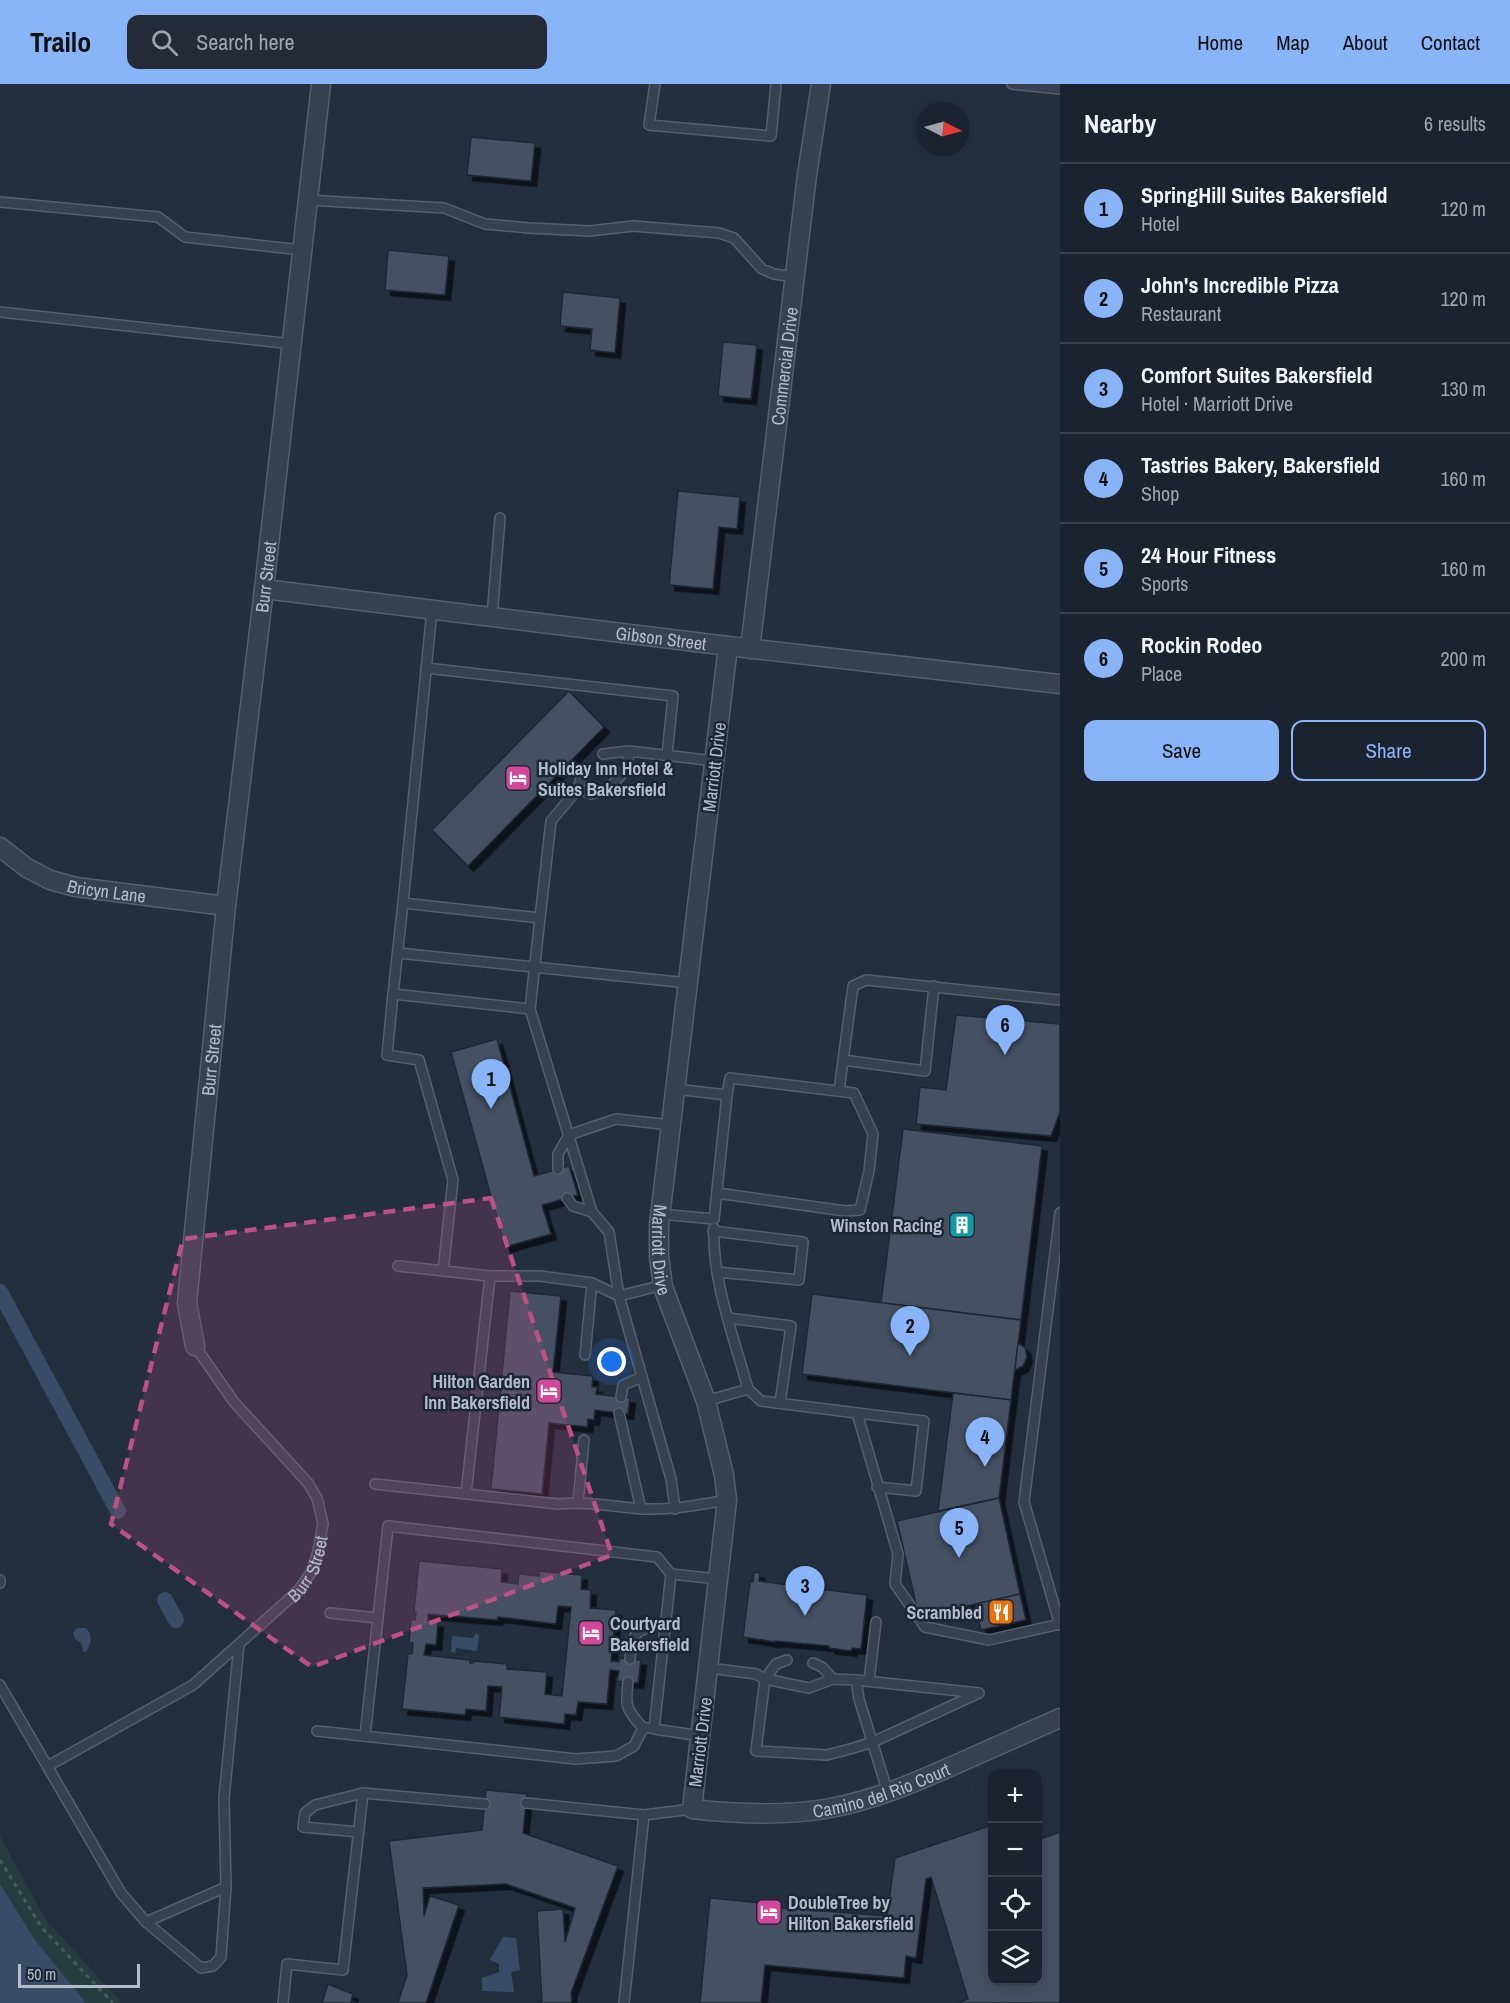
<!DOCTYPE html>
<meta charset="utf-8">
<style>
:root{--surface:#1b232e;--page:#242b36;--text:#f1f3f6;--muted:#a0a4aa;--line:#39404a;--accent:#8ab4f8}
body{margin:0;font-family:"Archivo Narrow",sans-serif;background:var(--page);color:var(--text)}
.controls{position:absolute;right:18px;bottom:18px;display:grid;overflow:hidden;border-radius:12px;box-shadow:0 3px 15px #0003}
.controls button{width:54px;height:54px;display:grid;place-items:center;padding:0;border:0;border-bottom:2px solid var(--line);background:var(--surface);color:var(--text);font:30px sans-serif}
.compass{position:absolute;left:916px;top:18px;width:54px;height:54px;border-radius:50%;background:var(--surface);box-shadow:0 3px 15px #0003;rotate:96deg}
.scale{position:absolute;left:18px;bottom:15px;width:122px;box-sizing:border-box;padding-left:6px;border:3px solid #b4bcc9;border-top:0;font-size:16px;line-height:21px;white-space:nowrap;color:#b4bcc9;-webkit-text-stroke:4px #1d2633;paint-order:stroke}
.you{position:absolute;left:612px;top:1278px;width:21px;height:21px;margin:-15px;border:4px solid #fff;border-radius:50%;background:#1a73e8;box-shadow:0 0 0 9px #1a73e833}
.badge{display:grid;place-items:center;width:39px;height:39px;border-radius:50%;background:var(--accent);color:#111;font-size:20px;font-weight:700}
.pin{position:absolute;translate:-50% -50px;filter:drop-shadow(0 2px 3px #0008)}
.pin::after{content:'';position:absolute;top:32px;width:21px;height:18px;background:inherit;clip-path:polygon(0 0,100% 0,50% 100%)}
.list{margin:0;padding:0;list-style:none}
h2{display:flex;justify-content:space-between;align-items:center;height:78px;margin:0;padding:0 24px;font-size:26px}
h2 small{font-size:20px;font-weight:400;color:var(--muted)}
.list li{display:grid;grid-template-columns:39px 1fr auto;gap:18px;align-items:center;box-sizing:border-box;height:90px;padding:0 24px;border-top:2px solid var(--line)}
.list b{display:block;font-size:22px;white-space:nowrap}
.list p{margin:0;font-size:20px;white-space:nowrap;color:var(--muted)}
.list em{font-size:20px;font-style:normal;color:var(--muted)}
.actions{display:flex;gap:12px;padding:18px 24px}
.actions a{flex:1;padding:14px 0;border:2px solid var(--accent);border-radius:12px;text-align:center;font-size:21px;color:var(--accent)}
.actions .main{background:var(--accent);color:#111}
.icon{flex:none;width:33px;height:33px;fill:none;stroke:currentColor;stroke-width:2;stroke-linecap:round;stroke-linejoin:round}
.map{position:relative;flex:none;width:1060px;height:1919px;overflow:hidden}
header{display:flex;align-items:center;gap:36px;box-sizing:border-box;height:84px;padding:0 30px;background:var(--accent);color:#111}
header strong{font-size:28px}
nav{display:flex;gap:33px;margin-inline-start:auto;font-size:21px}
.search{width:420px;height:54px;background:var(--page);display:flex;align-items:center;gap:15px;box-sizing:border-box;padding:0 21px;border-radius:12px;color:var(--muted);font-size:22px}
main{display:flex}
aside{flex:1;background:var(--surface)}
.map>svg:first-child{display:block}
</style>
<header>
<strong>Trailo</strong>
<div class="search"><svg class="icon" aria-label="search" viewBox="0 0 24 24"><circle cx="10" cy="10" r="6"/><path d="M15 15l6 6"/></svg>Search here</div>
<nav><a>Home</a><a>Map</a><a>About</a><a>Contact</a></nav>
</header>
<main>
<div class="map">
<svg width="1060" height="1919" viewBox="0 0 1060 1919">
<defs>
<filter id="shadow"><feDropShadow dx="5.5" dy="5.5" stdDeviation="0" flood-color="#0009"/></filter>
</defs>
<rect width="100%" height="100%" fill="#242f3e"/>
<path fill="#263c3f" d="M 0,1752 L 46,1836 L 122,1919 L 0,1919 Z"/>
<g fill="#394c67">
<path d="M 77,1544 L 85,1544 C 94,1549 91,1561 86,1568 L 83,1567 L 81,1559 L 75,1555 L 73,1549 Z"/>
<path d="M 476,1549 L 479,1552 L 477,1567 L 456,1564 L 455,1569 L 451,1568 L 452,1552 L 473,1554 Z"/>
<path d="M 0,1800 L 35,1856 L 86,1919 L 0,1919 Z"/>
<path d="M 503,1853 L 516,1854 L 520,1886 L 511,1888 L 514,1908 L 482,1907 L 482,1894 L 499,1888 L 499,1880 L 490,1876 Z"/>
</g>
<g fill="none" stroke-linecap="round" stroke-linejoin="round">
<g stroke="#394c67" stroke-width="16">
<path d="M 0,1208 L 118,1427"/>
<path d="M 165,1516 L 176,1536"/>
</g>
</g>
<g fill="#455162" stroke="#1f2835" stroke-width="1.5" fill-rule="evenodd" filter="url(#shadow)">
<path d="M 471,53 L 535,59 L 531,97 L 467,91 Z"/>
<path d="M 388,166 L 449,172 L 445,211 L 385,206 Z"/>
<path d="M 563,208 L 620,214 L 615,269 L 590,266 L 592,245 L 560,242 Z"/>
<path d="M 723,258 L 757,261 L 751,315 L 718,312 Z"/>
<path d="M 678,407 L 740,413 L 737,445 L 719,443 L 713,505 L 669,501 Z"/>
<path d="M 569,607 L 604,643 L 468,782 L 432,746 Z"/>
<path d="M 956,931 L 1060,940 L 1060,1028 L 1051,1052 L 916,1040 L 920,1003 L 946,1006 Z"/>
<path d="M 497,955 L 534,1092 L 569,1082 L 578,1111 L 542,1121 L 551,1150 L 505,1163 L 451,968 Z"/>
<path d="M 903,1045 L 1042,1062 L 1021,1236 L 881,1219 Z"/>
<path d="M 510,1207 L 561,1212 L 553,1288 L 593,1292 L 592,1303 L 597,1303 L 596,1310 L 630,1314 L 628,1330 L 595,1326 L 594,1336 L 588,1335 L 587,1343 L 549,1339 L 542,1410 L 491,1405 Z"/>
<path d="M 812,1210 L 1021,1236 L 1011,1316 L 802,1290 Z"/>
<path d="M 1018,1259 L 1025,1264 L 1027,1273 L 1023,1282 L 1015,1286 Z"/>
<path d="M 953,1309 L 1011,1316 L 999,1414 L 938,1427 Z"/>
<path d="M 999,1414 L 1020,1510 L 919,1533 L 897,1437 Z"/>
<path d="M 419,1477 L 502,1485 L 501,1498 L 518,1500 L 519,1490 L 539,1492 L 539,1487 L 582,1491 L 581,1505 L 591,1506 L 590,1524 L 616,1526 L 611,1577 L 619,1578 L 620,1574 L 641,1576 L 638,1599 L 617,1597 L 619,1587 L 610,1586 L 607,1620 L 578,1618 L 576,1631 L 565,1630 L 564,1640 L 499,1633 L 502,1603 L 488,1602 L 486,1627 L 466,1625 L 465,1631 L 402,1625 L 408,1570 L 412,1570 L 413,1559 L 409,1558 L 411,1535 L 415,1536 L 416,1528 L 414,1528 ZM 558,1522 L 571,1523 L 562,1612 L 545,1610 L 547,1588 L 507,1585 L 507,1580 L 474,1577 L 473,1579 L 470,1579 L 470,1576 L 424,1571 L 426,1560 L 436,1561 L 438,1538 L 428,1537 L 428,1530 L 497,1536 L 498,1533 L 556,1540 Z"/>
<path d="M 754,1488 L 760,1489 L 759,1497 L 867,1511 L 861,1565 L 852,1564 L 851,1567 L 829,1564 L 829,1562 L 775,1557 L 775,1558 L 743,1553 L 750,1498 L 753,1498 Z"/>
<path d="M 1020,1510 L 1026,1536 L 981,1546 L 975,1520 Z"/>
<path d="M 486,1706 L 527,1710 L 523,1749 L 618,1782 L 571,1909 L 572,1919 L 542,1919 L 537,1827 L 563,1825 L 565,1858 L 575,1824 L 506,1800 L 423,1804 L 424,1832 L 430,1812 L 459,1821 L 426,1919 L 398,1919 L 407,1891 L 389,1757 L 482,1746 Z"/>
<path d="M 992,1741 L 992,1896 L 1038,1896 L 1038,1756 L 1060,1748 L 1060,1919 L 958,1919 L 968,1915 L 931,1793 L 926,1795 L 916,1874 L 906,1872 L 904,1894 L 765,1881 L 761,1919 L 700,1919 L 710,1814 L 771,1820 L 771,1823 L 887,1832 L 895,1774 Z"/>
<path d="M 328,1900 L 353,1910 L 351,1917 L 356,1919 L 322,1919 Z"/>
</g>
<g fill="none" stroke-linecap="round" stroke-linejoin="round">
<defs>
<g id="lane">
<path d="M 655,0 L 649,41 L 771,52 L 776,0"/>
<path d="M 1012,0 L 1060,5"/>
<path d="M 308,116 L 444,124 L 485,140 L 529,144 L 590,147 L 633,142 L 719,149 L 734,154 L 762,185 L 774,190 L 795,193"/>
<path d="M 0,118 L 158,133 L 185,153 L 302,166"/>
<path d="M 0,228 L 292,260"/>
<path d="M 432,526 L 403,819 L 540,834 L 551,737 L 578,705 L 591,710 L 609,705 L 627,684 L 629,667 L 715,677"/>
<path d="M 492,533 L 500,434"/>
<path d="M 426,584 L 673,612 L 667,671"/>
<path d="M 603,670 L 629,667"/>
<path d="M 578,705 L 582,691"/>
<path d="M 398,869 L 688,899"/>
<path d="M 393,910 L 403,819"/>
<path d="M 530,925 L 592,1128 L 609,1148 L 619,1212"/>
<path d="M 843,976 L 925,987 L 934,902"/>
<path d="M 675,1005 L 727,1011 L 730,994 L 854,1009 L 873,1050 L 869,1087 L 860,1126 L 845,1127 L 717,1109"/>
<path d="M 839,1007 L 853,902 L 866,896 L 1060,916"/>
<path d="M 558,1085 L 558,1070 L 569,1051 L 616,1035 L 671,1041"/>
<path d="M 567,1114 L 573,1122 L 592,1128"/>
<path d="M 1060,1129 L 1024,1418 L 1060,1541"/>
<path d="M 660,1130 L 714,1135 L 727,1011"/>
<path d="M 714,1144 C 712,1198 734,1253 748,1305"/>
<path d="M 713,1147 L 803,1158 L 799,1196 L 717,1188"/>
<path d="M 398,1182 L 490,1192 L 540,1192 L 592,1199 L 619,1212"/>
<path d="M 443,1187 L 453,1096 L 419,976 L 387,971 L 393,910 L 530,925 L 540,834"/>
<path d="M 663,1201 L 619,1212 L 671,1395 L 675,1425"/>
<path d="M 728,1234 L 791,1242 L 780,1319"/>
<path d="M 585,1271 L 592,1199"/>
<path d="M 621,1313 L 623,1301 L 642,1293"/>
<path d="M 706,1317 L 748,1305 L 761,1317 L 857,1329 L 898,1470 L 895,1500 L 925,1543 L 989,1556 L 1060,1540"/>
<path d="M 619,1329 L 641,1425"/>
<path d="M 857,1329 L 924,1337 L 916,1407 L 877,1403"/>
<path d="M 375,1400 L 558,1420 C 587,1417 614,1423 643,1425 C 672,1426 699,1421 727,1416"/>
<path d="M 466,1410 L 490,1192"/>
<path d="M 578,1418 L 584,1356"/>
<path d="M 0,1496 L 0,1499"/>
<path d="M 330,1529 L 377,1534"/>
<path d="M 630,1575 C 633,1544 637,1547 665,1539"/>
<path d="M 787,1576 L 776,1580 L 765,1595 L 756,1667 L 827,1671 L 850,1665 L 873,1658 L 979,1609 L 856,1596"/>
<path d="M 813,1579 L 822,1583 L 833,1595"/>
<path d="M 709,1584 L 756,1590 L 765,1595 L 809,1604 L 833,1595 L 856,1596 L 859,1615 L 888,1709"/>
<path d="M 869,1597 L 876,1538"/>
<path d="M 628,1598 C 625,1623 626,1625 643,1644 L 648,1644"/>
<path d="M 0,1601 L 121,1809 L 146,1838 L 226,1803 L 224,1714 L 239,1561"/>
<path d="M 317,1647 L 576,1675 L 616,1672 L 634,1662 L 643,1644"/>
<path d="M 365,1652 L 388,1442 L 657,1473 L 671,1490"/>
<path d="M 701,1652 L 654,1645 L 671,1490 L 718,1495"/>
<path id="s1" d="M 48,1682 L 193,1601 L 298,1507 L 312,1487 L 318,1467 L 323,1440 L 317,1414 L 308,1399 L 234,1318 L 195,1262"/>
<path d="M 526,1719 L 644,1731 L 692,1725"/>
<path d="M 359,1748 L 303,1743 L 305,1729 L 315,1721 L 363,1709 L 485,1720"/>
<path d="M 146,1838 L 201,1884 L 213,1882 L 221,1873 L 226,1803"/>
<path d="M 283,1919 L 287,1880 L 343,1886 L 363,1709"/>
<path d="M 624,1919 L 644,1731"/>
</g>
<g id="street">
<path id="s2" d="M 264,505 L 728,562 L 1060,600"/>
<path id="s3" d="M 728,562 L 659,1141 L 659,1172 L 663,1203 L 706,1317 L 724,1391 L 727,1416 L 692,1725 C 736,1730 781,1732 825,1725 C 873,1717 916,1698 959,1679 C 993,1664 1026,1649 1060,1634"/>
<path id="s4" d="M 750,565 L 807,91 L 821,0"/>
<path id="s5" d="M 0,763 L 27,784 L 50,796 L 76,803 L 226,822"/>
<path id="s6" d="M 195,1262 L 187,1219 L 226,822 L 264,505 L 321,0"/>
</g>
</defs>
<use href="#lane" stroke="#565f6c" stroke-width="12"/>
<use href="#street" stroke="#565f6c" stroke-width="21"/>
<path stroke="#44595c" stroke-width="3" stroke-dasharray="4.5 4.5" stroke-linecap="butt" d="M 0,1776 L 42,1844 L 113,1919"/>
<use href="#lane" stroke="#38414e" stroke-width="9"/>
<use href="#street" stroke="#38414e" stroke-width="18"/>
</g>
<path fill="#bd5182" fill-opacity="0.2" stroke="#bd5182" stroke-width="4.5" stroke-dasharray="12 8" stroke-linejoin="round" d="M 491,1114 L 612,1471 L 312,1583 L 111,1440 L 183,1155 Z"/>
<defs>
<symbol id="hotel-square" viewBox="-11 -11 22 22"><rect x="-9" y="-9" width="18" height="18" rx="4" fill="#d1479c" stroke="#1d2633"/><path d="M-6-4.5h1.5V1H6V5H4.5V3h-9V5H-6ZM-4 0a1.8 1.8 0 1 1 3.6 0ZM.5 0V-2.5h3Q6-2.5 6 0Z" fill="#fff"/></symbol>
<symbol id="building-square" viewBox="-11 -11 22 22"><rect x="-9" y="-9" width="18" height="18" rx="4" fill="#0f9aa8" stroke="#1d2633"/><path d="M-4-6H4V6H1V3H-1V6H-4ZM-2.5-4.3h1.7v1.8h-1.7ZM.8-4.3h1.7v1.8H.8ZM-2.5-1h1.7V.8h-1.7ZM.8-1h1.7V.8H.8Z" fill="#fff"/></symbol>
<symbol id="restaurant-square" viewBox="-11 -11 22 22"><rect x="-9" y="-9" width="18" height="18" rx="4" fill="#e8710a" stroke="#1d2633"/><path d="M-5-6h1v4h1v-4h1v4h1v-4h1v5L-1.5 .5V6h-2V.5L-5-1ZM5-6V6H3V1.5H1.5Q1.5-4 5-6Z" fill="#fff"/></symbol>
</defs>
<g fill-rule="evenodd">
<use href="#hotel-square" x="503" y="679" width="30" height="30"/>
<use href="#building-square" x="947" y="1126" width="30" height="30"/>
<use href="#hotel-square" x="534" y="1292" width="30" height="30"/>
<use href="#restaurant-square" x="986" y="1513" width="30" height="30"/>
<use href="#hotel-square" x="576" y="1534" width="30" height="30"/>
<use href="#hotel-square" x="754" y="1813" width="30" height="30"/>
</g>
<g text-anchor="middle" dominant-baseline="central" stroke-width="5" stroke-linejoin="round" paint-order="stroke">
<g font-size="18" fill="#b4bcc9" stroke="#1d2633">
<text stroke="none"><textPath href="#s4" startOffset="285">Commercial Drive</textPath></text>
<text stroke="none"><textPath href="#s6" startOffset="774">Burr Street</textPath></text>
<text stroke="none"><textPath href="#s2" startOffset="400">Gibson Street</textPath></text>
<text transform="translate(714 683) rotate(-83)">Marriott Drive</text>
<text stroke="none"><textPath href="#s5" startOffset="118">Bricyn Lane</textPath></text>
<text stroke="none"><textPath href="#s6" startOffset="288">Burr Street</textPath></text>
<text stroke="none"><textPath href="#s3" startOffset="608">Marriott Drive</textPath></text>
<text stroke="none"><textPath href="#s1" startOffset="332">Burr Street</textPath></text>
<text transform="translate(700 1658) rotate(-83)">Marriott Drive</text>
<text stroke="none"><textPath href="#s3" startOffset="1372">Camino del Rio Court</textPath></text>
</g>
<g font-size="18" font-weight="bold" fill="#b4bcc9" stroke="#1d2633" text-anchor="start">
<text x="538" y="684">Holiday Inn Hotel &amp;<tspan x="538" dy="21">Suites Bakersfield</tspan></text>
<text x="942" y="1141" text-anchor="end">Winston Racing</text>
<text x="530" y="1297" text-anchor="end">Hilton Garden<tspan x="530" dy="21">Inn Bakersfield</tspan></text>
<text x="982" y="1528" text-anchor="end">Scrambled</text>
<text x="610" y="1539">Courtyard<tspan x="610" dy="21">Bakersfield</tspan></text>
<text x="788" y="1818">DoubleTree by<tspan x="788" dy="21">Hilton Bakersfield</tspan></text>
</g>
</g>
</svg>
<div class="controls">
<button>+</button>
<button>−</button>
<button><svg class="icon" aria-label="locate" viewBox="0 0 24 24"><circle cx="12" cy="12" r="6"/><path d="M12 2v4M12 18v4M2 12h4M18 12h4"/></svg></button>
<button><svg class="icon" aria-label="layers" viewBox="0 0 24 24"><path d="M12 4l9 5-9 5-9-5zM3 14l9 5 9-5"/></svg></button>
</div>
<svg class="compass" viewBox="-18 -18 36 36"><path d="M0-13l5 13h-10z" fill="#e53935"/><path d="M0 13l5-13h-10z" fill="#a0a4aa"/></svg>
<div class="scale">50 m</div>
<div class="you"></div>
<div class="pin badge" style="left:491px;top:1025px">1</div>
<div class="pin badge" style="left:910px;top:1272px">2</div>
<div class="pin badge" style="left:805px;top:1532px">3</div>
<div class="pin badge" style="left:985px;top:1383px">4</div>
<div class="pin badge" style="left:959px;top:1474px">5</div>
<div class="pin badge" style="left:1005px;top:971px">6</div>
</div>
<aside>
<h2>Nearby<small>6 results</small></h2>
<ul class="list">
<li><span class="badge">1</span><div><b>SpringHill Suites Bakersfield</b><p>Hotel</p></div><em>120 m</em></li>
<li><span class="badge">2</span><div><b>John's Incredible Pizza</b><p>Restaurant</p></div><em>120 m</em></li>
<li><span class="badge">3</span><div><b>Comfort Suites Bakersfield</b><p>Hotel · Marriott Drive</p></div><em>130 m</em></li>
<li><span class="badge">4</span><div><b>Tastries Bakery, Bakersfield</b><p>Shop</p></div><em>160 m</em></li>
<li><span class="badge">5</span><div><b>24 Hour Fitness</b><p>Sports</p></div><em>160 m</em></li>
<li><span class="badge">6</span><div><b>Rockin Rodeo</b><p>Place</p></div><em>200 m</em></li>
</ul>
<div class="actions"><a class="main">Save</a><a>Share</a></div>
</aside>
</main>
